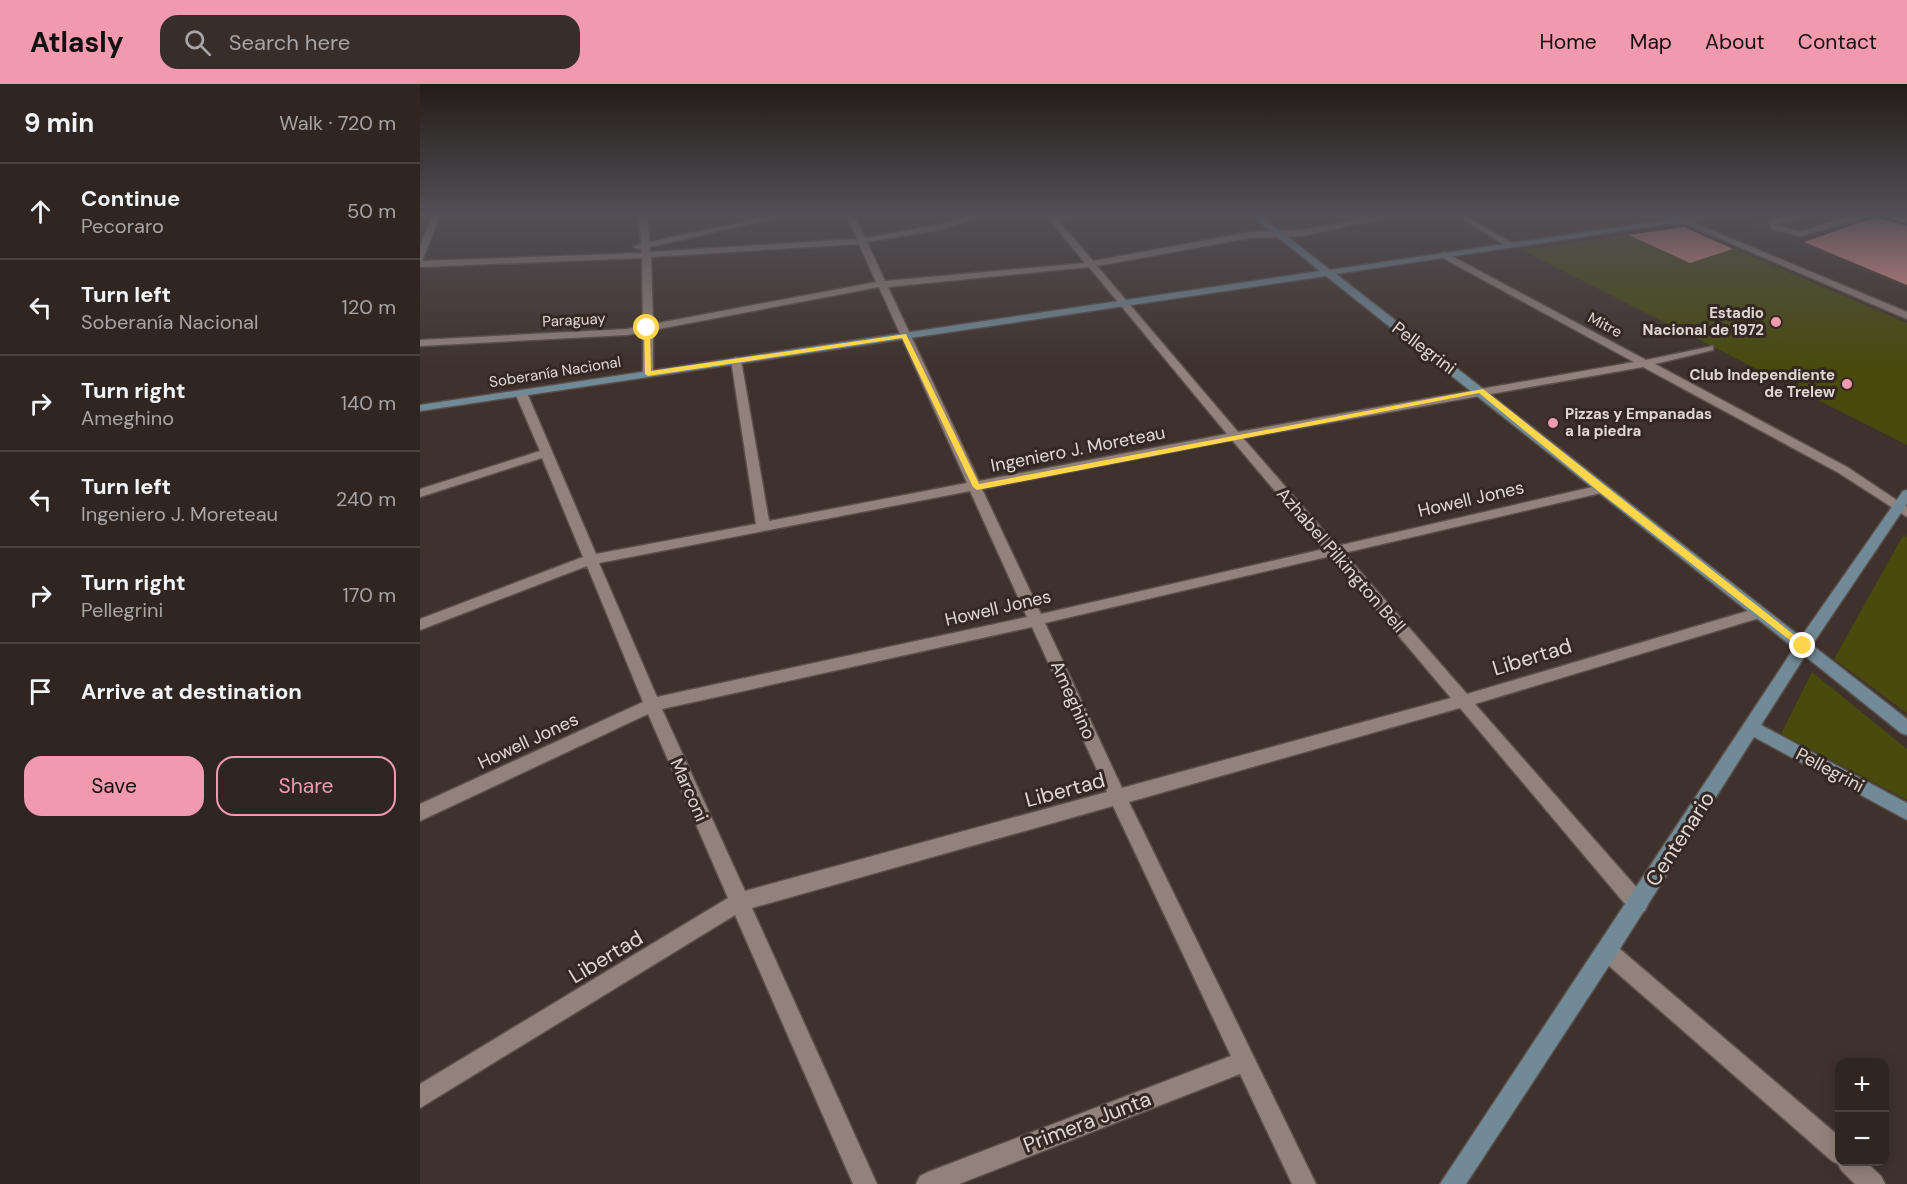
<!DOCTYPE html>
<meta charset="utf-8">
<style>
:root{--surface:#2f2621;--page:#372e2a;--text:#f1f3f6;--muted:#a7a5a5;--line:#4a433f;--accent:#f29aad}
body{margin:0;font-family:"DM Sans",sans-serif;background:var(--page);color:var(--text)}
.controls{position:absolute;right:18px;bottom:18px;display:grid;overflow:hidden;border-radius:12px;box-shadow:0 3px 15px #0003}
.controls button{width:54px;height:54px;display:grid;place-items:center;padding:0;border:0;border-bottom:2px solid var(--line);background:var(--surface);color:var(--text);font:30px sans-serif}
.stop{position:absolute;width:18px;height:18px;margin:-14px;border:4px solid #ffd54a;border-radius:50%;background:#fff}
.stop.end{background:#ffd54a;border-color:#fff;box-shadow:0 2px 6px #0008}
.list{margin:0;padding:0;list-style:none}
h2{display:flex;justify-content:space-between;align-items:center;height:78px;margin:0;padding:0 24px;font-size:26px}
h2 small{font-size:20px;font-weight:400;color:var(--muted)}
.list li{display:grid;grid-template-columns:39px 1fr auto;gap:18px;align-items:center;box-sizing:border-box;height:96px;padding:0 24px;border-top:2px solid var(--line)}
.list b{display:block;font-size:22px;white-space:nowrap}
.list p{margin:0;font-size:20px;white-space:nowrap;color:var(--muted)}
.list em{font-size:20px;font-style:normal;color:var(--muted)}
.actions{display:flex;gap:12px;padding:18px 24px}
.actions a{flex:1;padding:14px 0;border:2px solid var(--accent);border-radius:18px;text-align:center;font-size:21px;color:var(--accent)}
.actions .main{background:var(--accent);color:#111}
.icon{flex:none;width:33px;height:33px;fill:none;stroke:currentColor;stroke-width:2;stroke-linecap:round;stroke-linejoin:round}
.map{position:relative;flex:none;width:1487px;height:1100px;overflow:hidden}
header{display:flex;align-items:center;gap:36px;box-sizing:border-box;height:84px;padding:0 30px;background:var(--accent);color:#111}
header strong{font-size:28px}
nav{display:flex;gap:33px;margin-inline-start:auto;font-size:21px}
.search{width:420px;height:54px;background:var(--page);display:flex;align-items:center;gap:15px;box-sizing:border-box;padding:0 21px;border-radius:18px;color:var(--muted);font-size:22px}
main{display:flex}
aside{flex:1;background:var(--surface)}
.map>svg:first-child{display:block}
</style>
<header>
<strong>Atlasly</strong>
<div class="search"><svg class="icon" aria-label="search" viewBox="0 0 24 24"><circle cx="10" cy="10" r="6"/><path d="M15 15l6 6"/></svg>Search here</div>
<nav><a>Home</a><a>Map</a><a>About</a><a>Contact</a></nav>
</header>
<main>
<aside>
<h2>9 min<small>Walk · 720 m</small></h2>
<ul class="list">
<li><svg class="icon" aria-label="ahead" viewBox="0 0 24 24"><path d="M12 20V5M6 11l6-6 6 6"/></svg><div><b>Continue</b><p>Pecoraro</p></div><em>50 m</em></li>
<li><svg class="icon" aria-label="left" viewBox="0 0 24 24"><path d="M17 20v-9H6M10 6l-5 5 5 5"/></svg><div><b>Turn left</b><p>Soberanía Nacional</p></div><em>120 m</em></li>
<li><svg class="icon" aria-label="right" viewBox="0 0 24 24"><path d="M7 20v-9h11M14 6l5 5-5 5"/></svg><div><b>Turn right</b><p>Ameghino</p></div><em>140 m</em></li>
<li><svg class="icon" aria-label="left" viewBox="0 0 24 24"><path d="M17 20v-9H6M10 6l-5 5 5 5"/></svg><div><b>Turn left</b><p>Ingeniero J. Moreteau</p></div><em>240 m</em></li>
<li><svg class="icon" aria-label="right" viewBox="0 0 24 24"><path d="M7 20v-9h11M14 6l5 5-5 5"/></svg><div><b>Turn right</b><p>Pellegrini</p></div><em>170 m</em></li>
<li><svg class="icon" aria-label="arrive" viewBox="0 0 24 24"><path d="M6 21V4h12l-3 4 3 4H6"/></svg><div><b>Arrive at destination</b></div></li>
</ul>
<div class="actions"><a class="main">Save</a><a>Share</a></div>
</aside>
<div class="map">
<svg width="1487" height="1100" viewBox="0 0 1487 1100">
<rect width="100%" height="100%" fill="#3f322c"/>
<path fill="#4b362e" d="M 1351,129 L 1487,129 L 1487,204 L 1315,135 Z"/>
<g fill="#484b0c">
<path d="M 1264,143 L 1487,239 L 1487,361 L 1102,166 Z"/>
<path d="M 1484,450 L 1487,454 L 1487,629 L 1414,575 Z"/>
<path d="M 1392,588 L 1487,665 L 1487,716 L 1361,650 Z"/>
</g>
<g fill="#f79a95">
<path d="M 1456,133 L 1487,142 L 1487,201 L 1384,158 Z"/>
<path d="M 1264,143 L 1313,165 L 1270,179 L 1209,151 Z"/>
</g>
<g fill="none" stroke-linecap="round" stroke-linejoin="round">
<defs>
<g id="lane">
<path d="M 1389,129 L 1352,139 L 1354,143 L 1380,150 L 1451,129"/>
<path d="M 1462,129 L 1487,137"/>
</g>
<g id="street">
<path d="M 13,129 L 21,129 L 2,177 L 222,169 L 221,165 L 213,163 L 221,160 L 219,129 L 227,129 L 229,158 L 365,129 L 379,129 L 230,163 L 230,168 L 437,155 L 425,129 L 433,129 L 445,154 L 518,141 L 558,129 L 570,129 L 519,146 L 447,158 L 465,197 L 665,179 L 624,129 L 632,129 L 636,133 L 668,129 L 639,137 L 673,177 L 830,148 L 882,146 L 972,129 L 987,129 L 882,152 L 830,154 L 677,182 L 818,348 L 1214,278 L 1021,173 L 1021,169 L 1024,168 L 1226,276 L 1293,262 L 1293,266 L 1235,280 L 1427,383 L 1487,423 L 1487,433 L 1419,389 L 1223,283 L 823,354 L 917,462 L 1181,401 L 1185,402 L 1187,405 L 1181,409 L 924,469 L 1047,610 L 1341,523 L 1348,528 L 1346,532 L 1055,620 L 1225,813 L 1228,820 L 1225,827 L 1218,829 L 1211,827 L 1040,624 L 709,718 L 896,1100 L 872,1100 L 820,990 L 539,1100 L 496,1100 L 500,1092 L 508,1088 L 811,972 L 693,722 L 332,824 L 457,1100 L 433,1100 L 315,831 L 0,1024 L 0,1000 L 308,814 L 228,630 L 0,737 L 0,720 L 223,618 L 167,482 L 0,546 L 0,535 L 163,473 L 122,374 L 0,413 L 0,405 L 120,367 L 95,309 L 101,306 L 107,309 L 176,470 L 336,440 L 311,276 L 316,273 L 321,276 L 349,437 L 547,399 L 459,203 L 233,246 L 233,290 L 228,293 L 223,290 L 223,248 L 207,251 L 0,262 L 0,256 L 207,245 L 223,242 L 222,174 L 0,183 L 0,163 ZM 439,160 L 456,198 L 233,240 L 231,173 ZM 669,183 L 807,350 L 559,397 L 468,203 ZM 812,356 L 904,465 L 621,530 L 562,405 ZM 550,407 L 607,533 L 237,613 L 179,479 ZM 911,472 L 1031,614 L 702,704 L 625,539 ZM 612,543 L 687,708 L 325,807 L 242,625 Z"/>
<path d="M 1032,129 L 1041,129 L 1095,161 L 1088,163 Z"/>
<path d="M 1240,129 L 1250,129 L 1487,228 L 1487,235 Z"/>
<path d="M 1187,857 L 1194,860 L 1420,1053 L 1420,1078 L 1446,1078 L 1461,1092 L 1465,1100 L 1435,1100 L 1421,1086 L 1418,1080 L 1412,1077 L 1180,874 L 1177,867 L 1180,860 Z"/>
</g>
<path id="secondary" d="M 828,129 L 837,129 L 910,186 L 1293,129 L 1311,129 L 1307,131 L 916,190 L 1381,553 L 1483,407 L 1487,406 L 1487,420 L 1392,561 L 1487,635 L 1487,651 L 1481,649 L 1385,572 L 1341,641 L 1487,719 L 1487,736 L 1334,653 L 1194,874 L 1046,1100 L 1020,1100 L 1374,564 L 906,192 L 0,327 L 0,321 L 900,187 Z"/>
</defs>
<use href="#lane" stroke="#5a4f4a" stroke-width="7"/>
<use href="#street" stroke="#5a4f4a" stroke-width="3"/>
<use href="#secondary" stroke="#5a4f4a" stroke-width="3"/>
<use href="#lane" stroke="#92827c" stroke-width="5"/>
<use href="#street" fill="#92827c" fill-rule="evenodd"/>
<use href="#secondary" fill="#718a97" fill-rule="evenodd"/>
</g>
<linearGradient id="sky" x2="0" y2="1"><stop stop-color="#231c18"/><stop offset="0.46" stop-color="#524f56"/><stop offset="1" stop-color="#524f56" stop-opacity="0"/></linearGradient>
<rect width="1487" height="283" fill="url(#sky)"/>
<path fill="#ffd54a" d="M 227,242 L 230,244 L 231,287 L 486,250 L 559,400 L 1063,305 L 1388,562 L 1380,564 L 1178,407 L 1059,309 L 557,406 L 553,403 L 482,254 L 228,292 L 225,290 L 224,244 Z"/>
<g fill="#f29aad" stroke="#352823" stroke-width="2">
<circle cx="1356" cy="238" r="6"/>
<circle cx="1427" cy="300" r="6"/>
<circle cx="1133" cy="339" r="6"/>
</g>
<g text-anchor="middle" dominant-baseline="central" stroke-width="6" stroke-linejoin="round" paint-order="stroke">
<g font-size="15" font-weight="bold" fill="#e0d7d3" stroke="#352823" text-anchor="end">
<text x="1344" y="229">Estadio<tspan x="1344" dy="17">Nacional de 1972</tspan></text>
<text x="1415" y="291">Club Independiente<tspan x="1415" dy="17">de Trelew</tspan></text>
<text x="1145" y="330" text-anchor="start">Pizzas y Empanadas<tspan x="1145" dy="17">a la piedra</tspan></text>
</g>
<g font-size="15" fill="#e0d7d3" stroke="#352823">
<text transform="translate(154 236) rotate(-3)">Paraguay</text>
<text transform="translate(1185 241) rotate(28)">Mitre</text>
<text transform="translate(135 288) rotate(-9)">Soberanía Nacional</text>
</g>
<g font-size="18" fill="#e0d7d3" stroke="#352823">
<text transform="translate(1004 264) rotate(37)">Pellegrini</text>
<text transform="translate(658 365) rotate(-11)">Ingeniero J. Moreteau</text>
<text transform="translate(1051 415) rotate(-13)">Howell Jones</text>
<text transform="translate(921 476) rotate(49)">Azhabel Pilkington Bell</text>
<text transform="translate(578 524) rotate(-13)">Howell Jones</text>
<text transform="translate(653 616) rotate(66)">Ameghino</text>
<text transform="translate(108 657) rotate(-25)">Howell Jones</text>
<text transform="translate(1410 686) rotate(28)">Pellegrini</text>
<text transform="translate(269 706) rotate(66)">Marconi</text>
</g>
<g font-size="21" fill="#e0d7d3" stroke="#352823">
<text transform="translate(1112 573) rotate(-17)">Libertad</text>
<text transform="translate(645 706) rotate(-15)">Libertad</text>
<text transform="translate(1260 755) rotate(-57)">Centenario</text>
<text transform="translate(186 873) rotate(-31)">Libertad</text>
<text transform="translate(667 1038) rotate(-21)">Primera Junta</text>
</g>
</g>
</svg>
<div class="controls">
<button>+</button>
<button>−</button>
</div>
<div class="stop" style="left:227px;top:244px"></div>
<div class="stop end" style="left:1383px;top:562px"></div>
</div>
</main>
